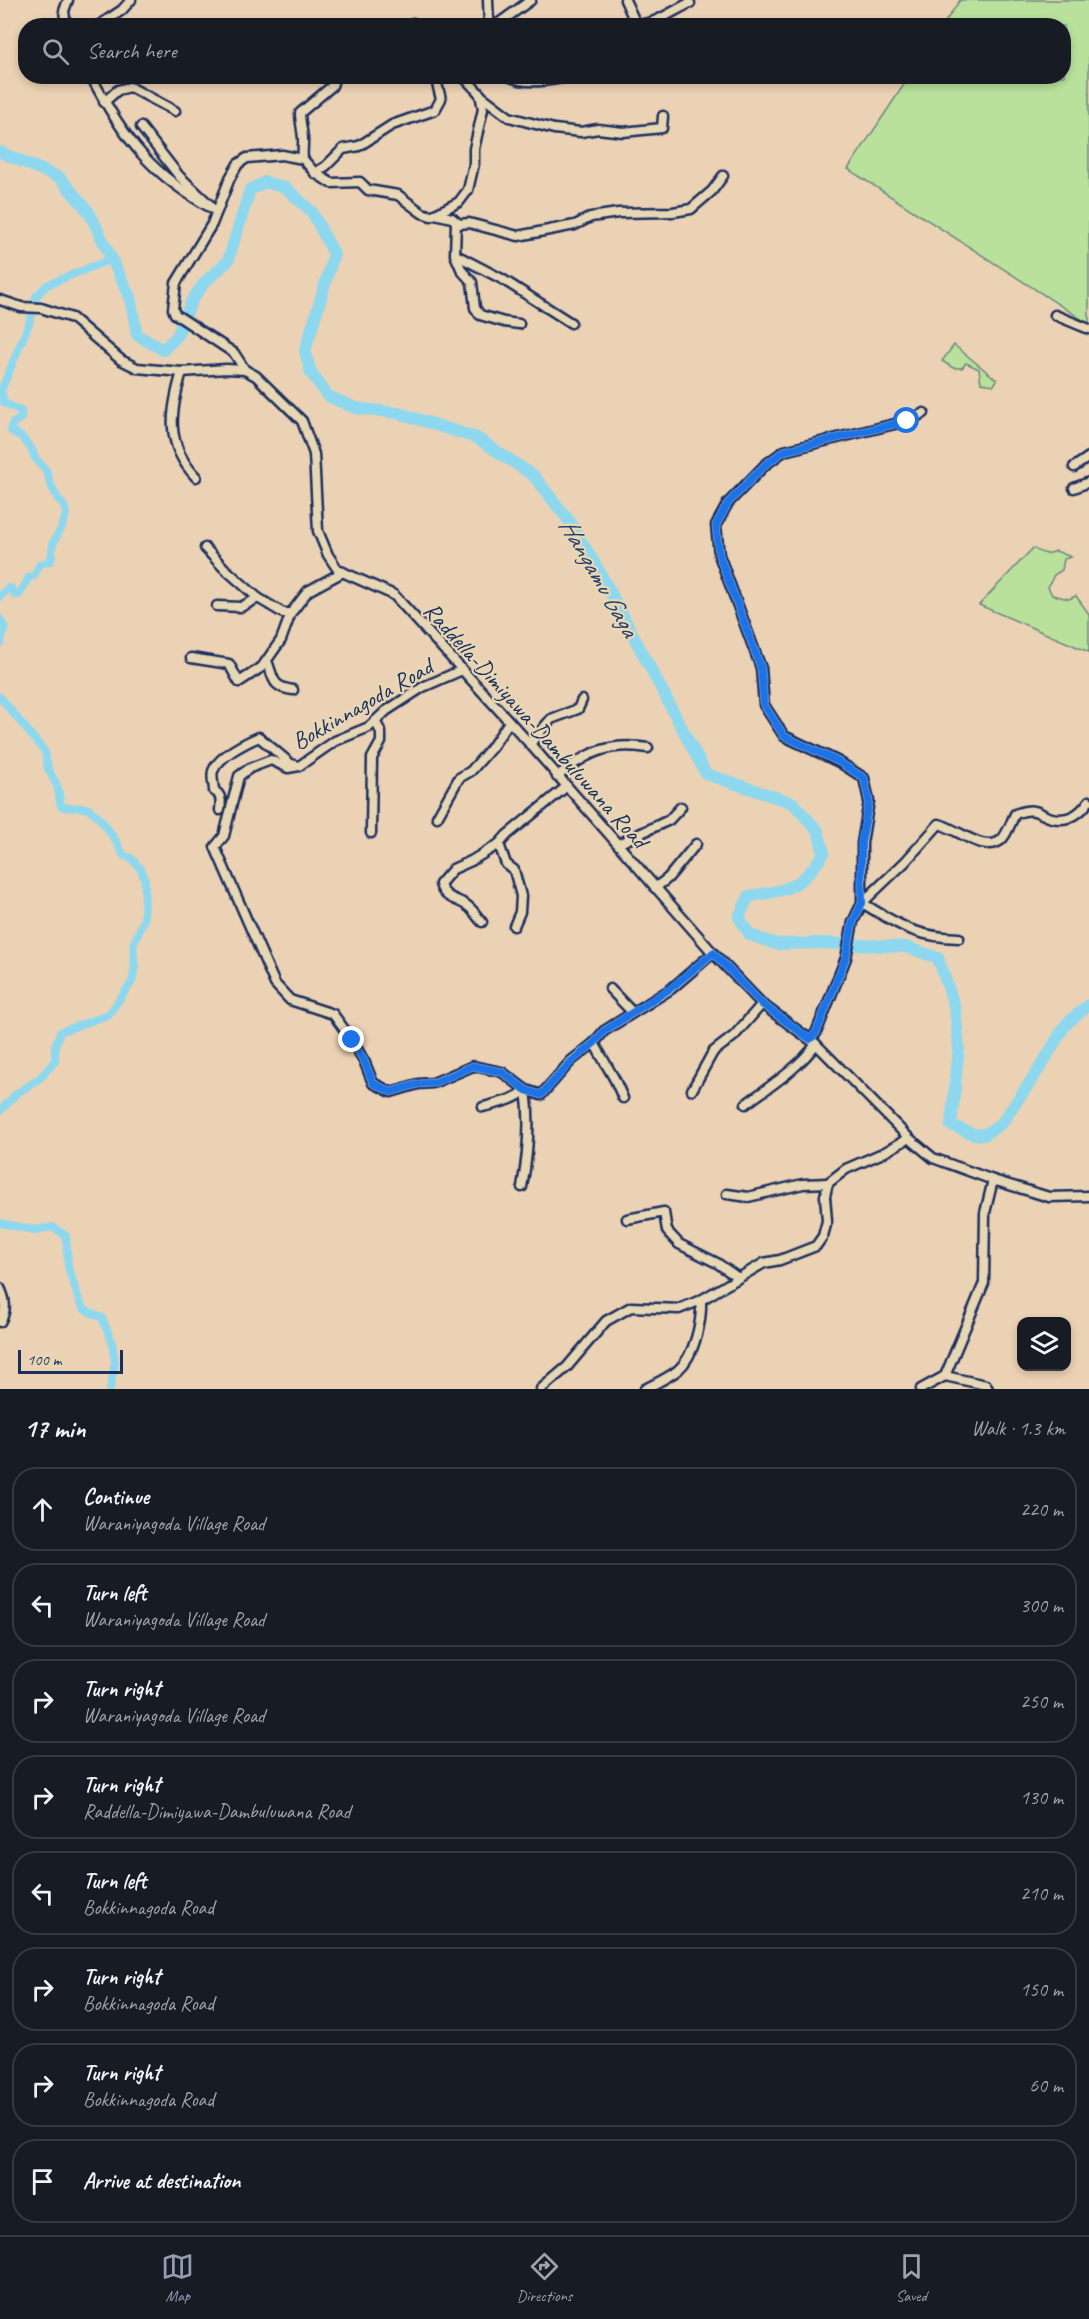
<!DOCTYPE html>
<meta charset="utf-8">
<style>
:root{--surface:#171b24;--page:#242831;--text:#f1f3f6;--muted:#9ea1a6;--line:#363941;--accent:#919bb2}
body{margin:0;font-family:Caveat,sans-serif;background:var(--page);color:var(--text)}
.controls{position:absolute;right:18px;bottom:18px;display:grid;overflow:hidden;border-radius:12px;box-shadow:0 3px 9px #0003}
.controls button{width:54px;height:54px;display:grid;place-items:center;padding:0;border:0;border-bottom:2px solid var(--line);background:var(--surface);color:var(--text);font:30px sans-serif}
.scale{position:absolute;left:18px;bottom:15px;width:105px;box-sizing:border-box;padding-left:6px;border:3px solid #1b2f5e;border-top:0;font-size:16px;line-height:21px;white-space:nowrap;color:#1b2f5e;-webkit-text-stroke:4px #e8d7b4;paint-order:stroke}
.stop{position:absolute;width:18px;height:18px;margin:-14px;border:4px solid #1a73e8;border-radius:50%;background:#fff}
.stop.end{background:#1a73e8;border-color:#fff;box-shadow:0 2px 6px #0008}
.list{margin:0;padding:0;list-style:none}
h2{display:flex;justify-content:space-between;align-items:center;height:78px;margin:0;padding:0 24px;font-size:26px}
h2 small{font-size:20px;font-weight:400;color:var(--muted)}
.list li{display:grid;grid-template-columns:39px 1fr auto;gap:18px;align-items:center;box-sizing:border-box;height:84px;margin:0 12px 12px;padding:0 12px;border:2px solid var(--line);border-radius:24px}
.list b{display:block;font-size:22px;white-space:nowrap}
.list p{margin:0;font-size:20px;white-space:nowrap;color:var(--muted)}
.list em{font-size:20px;font-style:normal;color:var(--muted)}
.icon{flex:none;width:33px;height:33px;fill:none;stroke:currentColor;stroke-width:2;stroke-linecap:round;stroke-linejoin:round}
.map{position:relative;flex:none;width:1089px;height:1389px;overflow:hidden}
.search{position:absolute;background:var(--surface);box-shadow:0 3px 9px #0003;left:18px;right:18px;top:18px;height:66px;display:flex;align-items:center;gap:15px;box-sizing:border-box;padding:0 21px;border-radius:24px;color:var(--muted);font-size:22px}
.sheet{height:846px;background:var(--surface)}
nav{display:flex;justify-content:space-around;align-items:center;box-sizing:border-box;height:84px;border-top:2px solid var(--line);background:var(--surface);font-size:16px;color:var(--muted)}
nav a{display:grid;justify-items:center;gap:3px}
nav .on{color:var(--accent)}
.map>svg:first-child{display:block}
</style>
<div class="map">
<svg width="1089" height="1389" viewBox="0 0 1089 1389">
<rect width="100%" height="100%" fill="#ecd2b5"/>
<filter id="ink" filterUnits="userSpaceOnUse"><feTurbulence type="fractalNoise" baseFrequency=".0167" numOctaves="2"/><feDisplacementMap in="SourceGraphic" scale="12" xChannelSelector="R" yChannelSelector="G"/><feConvolveMatrix kernelMatrix="1 2 1 2 8 2 1 2 1" color-interpolation-filters="sRGB"/></filter>
<g filter="url(#ink)">
<g fill="#b9e19c" stroke="#6a887d" stroke-width="1.5">
<path d="M 960,0 L 1089,0 L 1089,324 L 848,169 L 909,77 L 1064,76 L 1064,26 L 943,25 Z"/>
<path d="M 954,345 L 997,380 L 994,385 L 981,383 L 979,369 L 966,363 L 962,368 L 953,368 L 942,361 Z"/>
<path d="M 1033,548 C 1042,554 1046,555 1056,551 L 1071,557 L 1064,559 L 1062,570 L 1054,575 L 1048,587 L 1052,595 L 1069,599 L 1076,596 L 1089,614 L 1089,652 L 979,605 Z"/>
</g>
<g fill="none" stroke-linecap="round" stroke-linejoin="round">
<g stroke="#8dd8ee" stroke-width="8">
<path d="M 0,597 L 8,588 L 12,589 L 15,595 L 20,594 L 29,577 L 34,576 L 40,564 L 51,561 L 53,543 L 62,527 L 66,514 L 64,506 L 58,499 L 51,485 L 46,470 L 35,458 L 32,450 L 22,437 L 11,431 L 12,424 L 21,418 L 21,411 L 4,403 L 1,391 L 30,321 L 36,296 L 47,285 L 111,259"/>
<path d="M 0,619 L 5,629 L 0,644"/>
<path d="M 0,697 L 45,752 L 48,769 L 57,785 L 61,806 C 70,810 77,806 85,808 C 99,811 118,844 124,856 L 131,858 L 141,869 L 145,881 L 144,919 L 133,945 L 135,967 L 132,982 L 108,1015 L 60,1032 L 55,1046 L 55,1061 L 40,1078 L 16,1094 L 0,1111"/>
<path d="M 0,1223 L 34,1230 L 53,1227 L 66,1236 L 68,1267 L 80,1303 L 84,1309 L 102,1318 L 112,1342 L 115,1363 L 110,1389"/>
</g>
<path stroke="#8dd8ee" stroke-width="12" d="M 0,152 L 60,178 L 89,212 L 130,297 L 137,335 L 163,350 L 177,336 L 192,300 L 205,282 L 228,261 L 250,190 L 265,182 L 286,188 L 312,212 L 334,254 L 305,351 L 311,373 L 328,396 L 355,408 L 398,413 L 477,438 L 534,476 L 570,522 L 602,576 L 706,774 L 793,803 L 818,831 L 824,853 C 801,888 789,890 749,896 L 739,917 L 750,935 L 776,944 L 823,943 L 906,947 L 938,958 L 955,1008 L 959,1048 L 951,1125 L 973,1134 L 984,1135 L 1002,1123 L 1041,1066 L 1066,1024 L 1089,1005"/>
<defs>
<g id="minor">
<path d="M 488,0 L 489,25"/>
<path d="M 625,0 L 637,26"/>
<path d="M 638,24 C 655,25 674,10 690,3"/>
<path d="M 66,26 L 64,11 L 68,0"/>
<path d="M 98,26 L 122,10 L 131,0"/>
<path d="M 413,26 L 413,23"/>
<path d="M 485,26 L 499,23 L 531,0"/>
<path d="M 91,76 C 124,140 153,177 217,211"/>
<path d="M 509,76 C 525,85 552,81 570,76"/>
<path d="M 480,95 L 509,117 L 554,129 L 581,132 L 598,129 L 623,132 L 662,128 L 663,116"/>
<path d="M 104,102 L 118,90 L 130,87 L 175,111"/>
<path d="M 141,127 L 179,176 L 210,205"/>
<path d="M 303,159 C 302,153 303,150 303,144 C 304,136 300,123 300,113 L 332,86 L 335,76"/>
<path d="M 315,173 L 326,166 L 343,149 L 359,146 L 392,125 L 435,110 L 441,99 L 435,76"/>
<path d="M 435,214 L 452,218 L 459,224 L 469,223 L 518,236 L 575,225 L 591,217 L 618,213 L 673,212 L 691,209 L 712,191 L 723,176"/>
<path d="M 456,222 L 455,255 L 462,271 L 472,282 L 475,308 L 480,315 L 504,322 L 519,324"/>
<path d="M 456,255 L 502,279 L 571,323"/>
<path d="M 0,300 L 21,307 L 41,308 L 72,318 L 121,360 L 137,368 L 182,372 L 226,369 L 245,370 L 256,376 L 302,421 L 314,454 L 318,531 L 328,555 L 338,570 L 394,595 L 530,744 L 713,953 L 762,1004 L 816,1044 L 909,1138 L 933,1158 L 993,1180 L 1049,1197 L 1089,1196"/>
<path d="M 1055,315 L 1089,329"/>
<path d="M 245,370 L 234,353 L 175,314 L 173,309 L 176,283 L 212,224 L 230,178 L 238,164 L 247,158 L 282,155 L 303,159 L 315,173 L 331,183 L 360,182 L 368,190 L 398,195 L 422,213 L 431,216 L 459,202 L 468,190 L 474,164 L 474,149 L 483,109 L 480,94 L 463,76"/>
<path d="M 182,372 C 170,412 165,444 196,477"/>
<path d="M 924,413 L 907,421 L 784,451 L 765,465 L 728,503 L 716,525 L 719,555 L 761,668 L 764,705 L 784,736 L 839,762 L 864,778 L 869,801 L 862,843 L 862,903 C 900,925 914,937 959,938"/>
<path d="M 1074,467 L 1089,457"/>
<path d="M 1074,488 L 1089,482"/>
<path d="M 205,548 L 224,568 L 258,598"/>
<path d="M 217,606 L 241,607 L 258,598 L 283,613 L 291,613 L 308,591 L 343,572"/>
<path d="M 191,658 L 229,664 L 239,682 L 262,667 L 281,640 L 291,613"/>
<path d="M 267,661 C 274,678 271,687 293,690"/>
<path d="M 462,670 L 423,687 L 386,711 L 369,727 L 335,741 L 299,766 L 288,768 L 271,760 L 250,768 L 239,776 L 224,836 L 215,847 L 275,984 L 290,1000 L 333,1014 L 352,1040 L 365,1063 L 373,1083 L 391,1092 L 418,1084 L 433,1083 L 473,1066 L 502,1072 L 526,1090 L 541,1095 L 571,1061 L 594,1043 L 604,1031 L 671,989 L 713,953"/>
<path d="M 530,744 L 551,719 L 578,709 L 582,700"/>
<path d="M 557,777 C 586,752 610,742 648,748"/>
<path d="M 220,810 C 221,803 222,794 214,791 C 214,785 211,776 213,771 C 219,756 245,743 259,737 L 291,764 L 295,765"/>
<path d="M 437,817 L 459,778 L 471,771 L 492,747 L 509,722"/>
<path d="M 371,833 L 372,758 L 381,742 L 381,732 L 375,721"/>
<path d="M 499,844 L 506,864 L 514,870 L 521,896 L 520,912 L 514,926"/>
<path d="M 618,844 L 669,820 L 681,807"/>
<path d="M 655,888 L 668,878 L 696,844"/>
<path d="M 482,922 C 478,918 474,911 469,907 C 458,898 444,900 440,884 L 453,869 L 471,861 L 499,844 L 507,835 L 566,787"/>
<path d="M 610,989 L 632,1012"/>
<path d="M 810,1039 L 816,1033 L 846,958 L 853,922 L 862,903 L 905,862 L 939,824 C 956,828 984,854 1001,840 C 1007,835 1011,822 1015,814 C 1021,812 1027,809 1034,811 C 1040,812 1046,817 1052,818 C 1069,822 1080,814 1089,801"/>
<path d="M 594,1043 L 615,1080 L 623,1098"/>
<path d="M 692,1090 L 713,1052 L 734,1036 L 762,1004"/>
<path d="M 746,1104 C 770,1086 798,1069 816,1044"/>
<path d="M 483,1107 C 498,1103 513,1101 526,1090 C 531,1123 528,1155 522,1187"/>
<path d="M 727,1194 L 748,1197 L 803,1184 L 828,1183"/>
<path d="M 627,1219 L 664,1212 L 667,1231 L 679,1244 L 717,1263 L 737,1277"/>
<path d="M 0,1288 C 6,1300 7,1311 0,1322"/>
<path d="M 945,1376 L 986,1385 L 988,1389"/>
<path d="M 541,1389 L 567,1367 L 606,1321 L 631,1307 L 679,1309 L 701,1300 L 764,1263 L 780,1260 L 816,1246 L 823,1236 L 827,1221 L 825,1196 L 828,1183 L 846,1169 L 885,1152 L 909,1138"/>
<path d="M 645,1389 C 656,1383 668,1378 678,1370 C 695,1355 702,1321 701,1300"/>
<path d="M 921,1389 L 945,1376 L 984,1283 L 985,1213 L 993,1180"/>
</g>
</defs>
<use href="#minor" stroke="#1b2f5e" stroke-width="13"/>
<use href="#minor" stroke="#e8d7b4" stroke-width="8"/>
</g>
</g>
<g fill="none" stroke-linecap="round" stroke-linejoin="round" filter="url(#ink)">
<path stroke="#1a73e8" stroke-width="8" d="M 352,1040 L 365,1063 L 373,1083 L 391,1092 L 418,1084 L 434,1083 L 473,1066 L 502,1072 L 526,1090 L 541,1095 L 572,1061 L 594,1043 L 604,1031 L 671,988 L 713,953 L 762,1004 L 810,1039 L 816,1033 L 846,957 L 853,922 L 862,903 L 861,843 L 869,801 L 864,778 L 839,762 L 784,736 L 764,705 L 761,668 L 719,555 L 716,525 L 728,503 L 765,465 L 784,451 L 907,421"/>
</g>
<g text-anchor="middle" dominant-baseline="central" stroke-width="4.5" stroke-linejoin="round" paint-order="stroke">
<g font-size="24" fill="#1b2f5e" stroke="#e8d7b4">
<text transform="translate(362 704) rotate(-30)">Bokkinnagoda Road</text>
<text transform="translate(536 725) rotate(48)">Raddella-Dimiyawa-Dambuluwana Road</text>
</g>
<g font-size="26" font-style="italic" fill="#26406c" stroke="#e8d7b4">
<text transform="translate(599 577) rotate(60)">Hangamu Gaga</text>
</g>
</g>
</svg>
<div class="controls">
<button><svg class="icon" aria-label="layers" viewBox="0 0 24 24"><path d="M12 4l9 5-9 5-9-5zM3 14l9 5 9-5"/></svg></button>
</div>
<div class="scale">100 m</div>
<div class="stop" style="left:907px;top:421px"></div>
<div class="stop end" style="left:352px;top:1040px"></div>
<div class="search"><svg class="icon" aria-label="search" viewBox="0 0 24 24"><circle cx="10" cy="10" r="6"/><path d="M15 15l6 6"/></svg>Search here</div>
</div>
<section class="sheet">
<h2>17 min<small>Walk · 1.3 km</small></h2>
<ul class="list">
<li><svg class="icon" aria-label="ahead" viewBox="0 0 24 24"><path d="M12 20V5M6 11l6-6 6 6"/></svg><div><b>Continue</b><p>Waraniyagoda Village Road</p></div><em>220 m</em></li>
<li><svg class="icon" aria-label="left" viewBox="0 0 24 24"><path d="M17 20v-9H6M10 6l-5 5 5 5"/></svg><div><b>Turn left</b><p>Waraniyagoda Village Road</p></div><em>300 m</em></li>
<li><svg class="icon" aria-label="right" viewBox="0 0 24 24"><path d="M7 20v-9h11M14 6l5 5-5 5"/></svg><div><b>Turn right</b><p>Waraniyagoda Village Road</p></div><em>250 m</em></li>
<li><svg class="icon" aria-label="right" viewBox="0 0 24 24"><path d="M7 20v-9h11M14 6l5 5-5 5"/></svg><div><b>Turn right</b><p>Raddella-Dimiyawa-Dambuluwana Road</p></div><em>130 m</em></li>
<li><svg class="icon" aria-label="left" viewBox="0 0 24 24"><path d="M17 20v-9H6M10 6l-5 5 5 5"/></svg><div><b>Turn left</b><p>Bokkinnagoda Road</p></div><em>210 m</em></li>
<li><svg class="icon" aria-label="right" viewBox="0 0 24 24"><path d="M7 20v-9h11M14 6l5 5-5 5"/></svg><div><b>Turn right</b><p>Bokkinnagoda Road</p></div><em>150 m</em></li>
<li><svg class="icon" aria-label="right" viewBox="0 0 24 24"><path d="M7 20v-9h11M14 6l5 5-5 5"/></svg><div><b>Turn right</b><p>Bokkinnagoda Road</p></div><em>60 m</em></li>
<li><svg class="icon" aria-label="arrive" viewBox="0 0 24 24"><path d="M6 21V4h12l-3 4 3 4H6"/></svg><div><b>Arrive at destination</b></div></li>
</ul>
</section>
<nav>
<a class="on"><svg class="icon" aria-label="map" viewBox="0 0 24 24"><path d="M3 6l6-2 6 2 6-2v14l-6 2-6-2-6 2zM9 4v14M15 6v14"/></svg>Map</a>
<a><svg class="icon" aria-label="directions" viewBox="0 0 24 24"><path d="M12 3l9 9-9 9-9-9zM9 14v-3h6M13 9l2 2-2 2"/></svg>Directions</a>
<a><svg class="icon" aria-label="saved" viewBox="0 0 24 24"><path d="M7 4h10v16l-5-4-5 4z"/></svg>Saved</a>
</nav>
